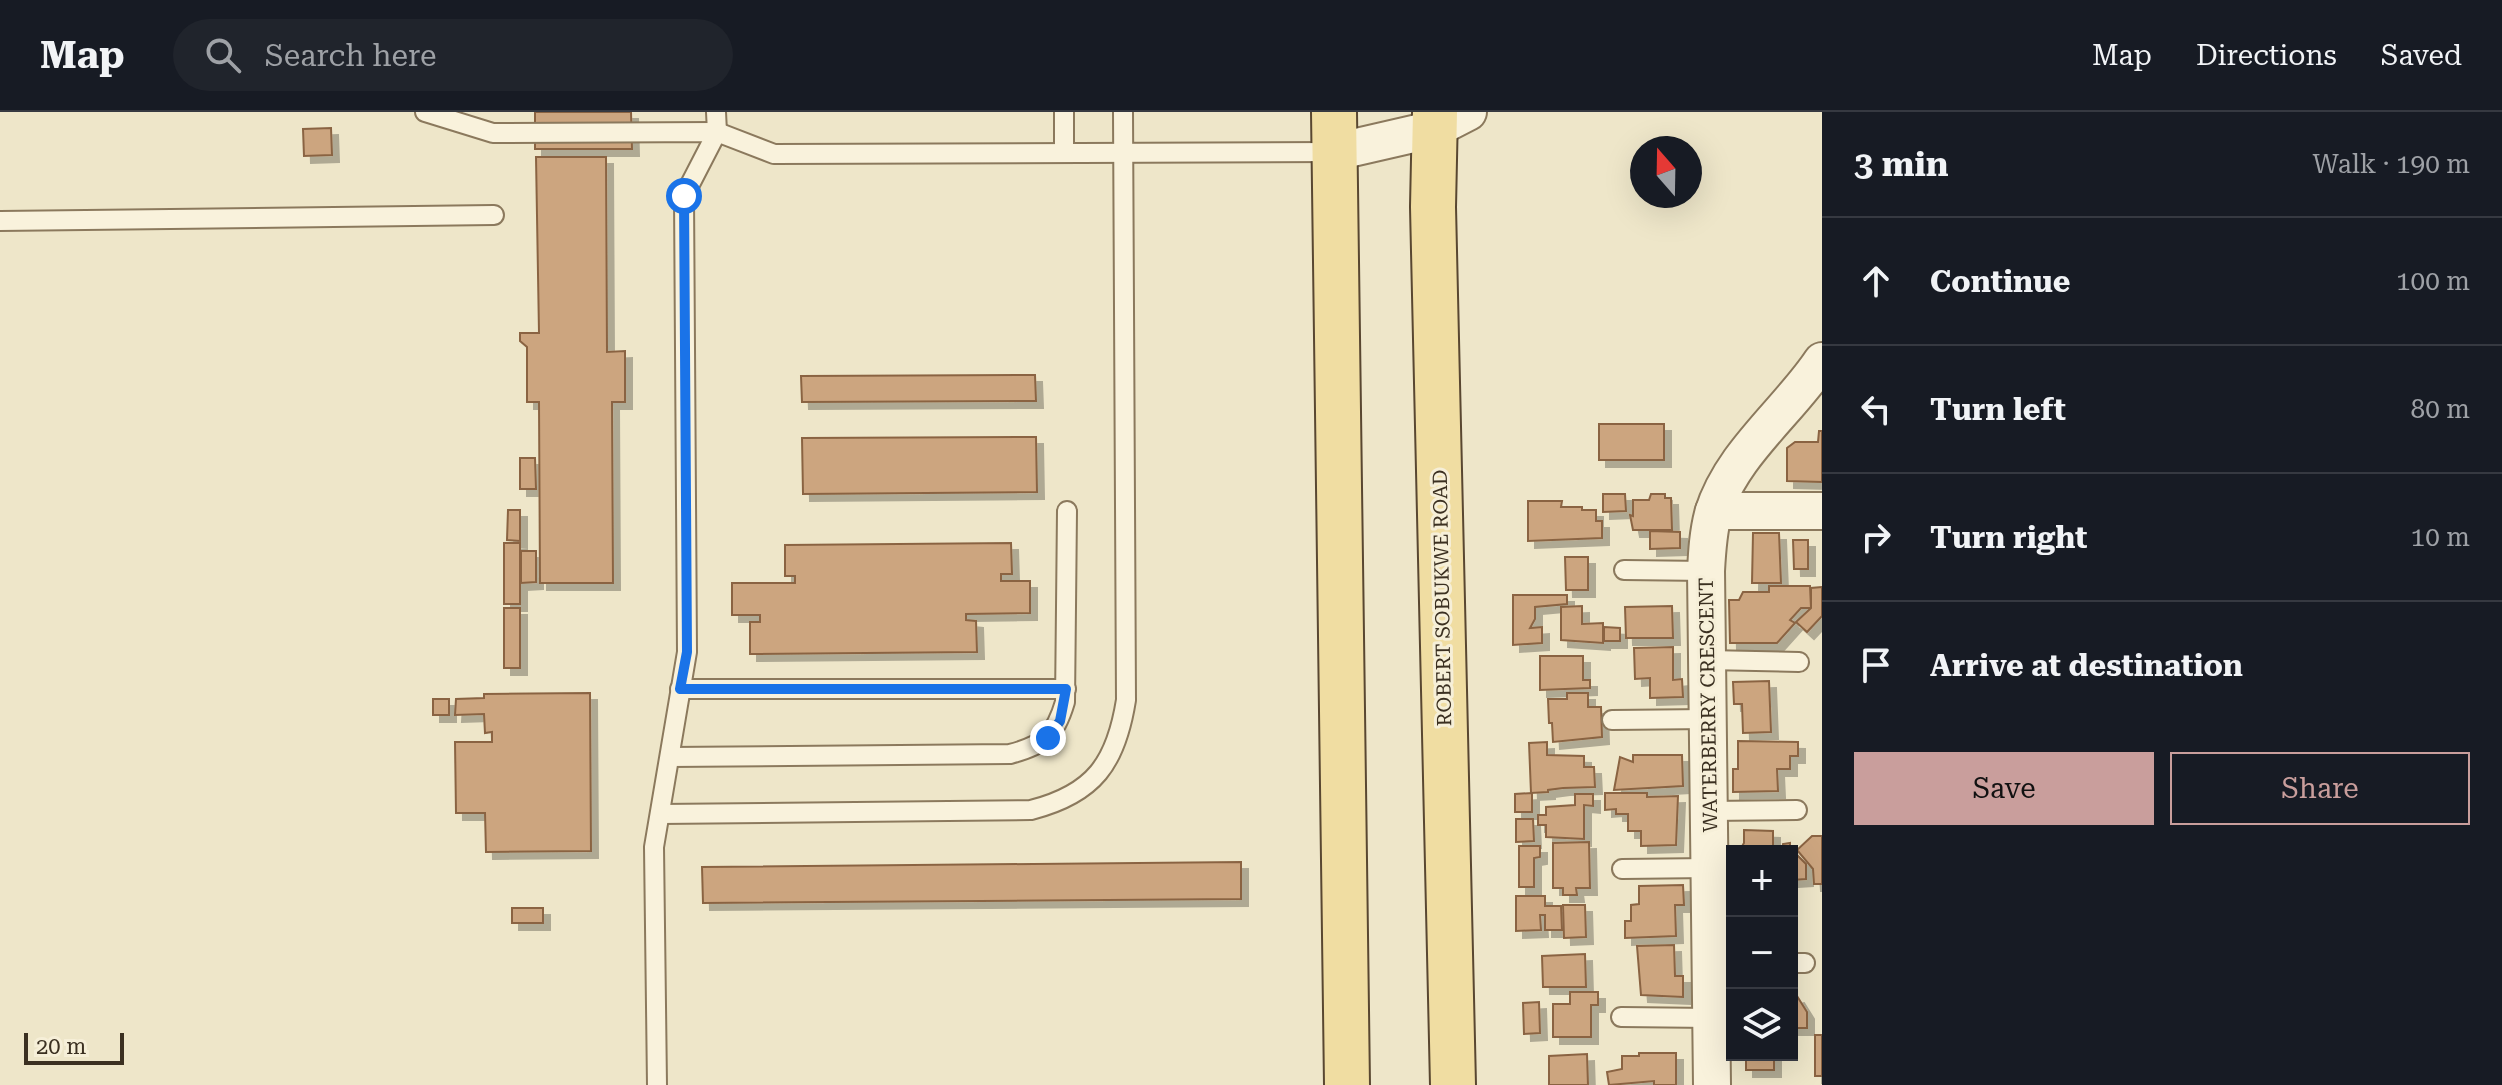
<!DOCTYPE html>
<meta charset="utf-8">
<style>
:root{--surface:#171b24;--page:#20242c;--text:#f1f3f6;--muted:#9ea1a6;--line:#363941;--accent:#c99e9c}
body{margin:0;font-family:"Roboto Serif",serif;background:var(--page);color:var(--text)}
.controls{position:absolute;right:24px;bottom:24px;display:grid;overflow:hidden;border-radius:0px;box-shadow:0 8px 32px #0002}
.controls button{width:72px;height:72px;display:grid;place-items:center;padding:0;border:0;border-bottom:2px solid var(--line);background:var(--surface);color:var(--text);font:40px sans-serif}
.compass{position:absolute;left:1630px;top:24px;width:72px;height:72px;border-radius:50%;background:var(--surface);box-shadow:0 8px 32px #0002;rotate:340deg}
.scale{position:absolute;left:24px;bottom:20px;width:100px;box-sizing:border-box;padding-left:8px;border:4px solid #3b3021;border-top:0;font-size:22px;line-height:28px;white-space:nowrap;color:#3b3021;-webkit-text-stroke:6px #f6efd8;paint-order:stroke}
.stop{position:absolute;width:24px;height:24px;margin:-18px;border:6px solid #1a73e8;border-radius:50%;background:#fff}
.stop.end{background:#1a73e8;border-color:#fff;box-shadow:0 2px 8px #0008}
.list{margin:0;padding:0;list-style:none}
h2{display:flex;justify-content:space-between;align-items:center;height:104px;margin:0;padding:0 32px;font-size:34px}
h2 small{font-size:26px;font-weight:400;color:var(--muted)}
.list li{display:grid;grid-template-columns:52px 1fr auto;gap:24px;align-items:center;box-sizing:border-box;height:128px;padding:0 32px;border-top:2px solid var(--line)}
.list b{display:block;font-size:30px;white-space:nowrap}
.list em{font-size:26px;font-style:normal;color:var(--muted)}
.actions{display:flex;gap:16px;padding:24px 32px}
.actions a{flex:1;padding:18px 0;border:2px solid var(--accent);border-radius:0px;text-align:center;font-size:28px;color:var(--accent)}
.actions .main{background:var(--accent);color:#111}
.icon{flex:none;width:44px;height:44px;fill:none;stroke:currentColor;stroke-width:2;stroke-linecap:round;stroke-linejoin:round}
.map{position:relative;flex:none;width:1822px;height:973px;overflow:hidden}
header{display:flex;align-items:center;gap:48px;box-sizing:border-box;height:112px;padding:0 40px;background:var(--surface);border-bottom:2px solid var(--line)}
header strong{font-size:38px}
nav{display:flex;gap:44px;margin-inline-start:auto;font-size:28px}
.search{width:560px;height:72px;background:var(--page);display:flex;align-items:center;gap:20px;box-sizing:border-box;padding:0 28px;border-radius:44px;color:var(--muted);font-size:30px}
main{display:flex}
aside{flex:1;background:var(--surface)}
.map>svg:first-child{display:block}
</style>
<header>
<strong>Map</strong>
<div class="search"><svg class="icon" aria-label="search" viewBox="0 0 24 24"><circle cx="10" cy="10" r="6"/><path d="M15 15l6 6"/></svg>Search here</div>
<nav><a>Map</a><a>Directions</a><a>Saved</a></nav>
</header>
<main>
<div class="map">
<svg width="1822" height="973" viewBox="0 0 1822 973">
<defs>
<filter id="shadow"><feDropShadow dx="7" dy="7" stdDeviation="0" flood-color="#0004"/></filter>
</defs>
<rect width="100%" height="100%" fill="#eee6c9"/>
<g fill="#cca57f" stroke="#8a6443" stroke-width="2" filter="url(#shadow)">
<path d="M 535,0 L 631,0 L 632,37 L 535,37 Z"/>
<path d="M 331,16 L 332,43 L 304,44 L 303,17 Z"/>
<path d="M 536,45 L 606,45 L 607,240 L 625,239 L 625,290 L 612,290 L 613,471 L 540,471 L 539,290 L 527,290 L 527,235 L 520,229 L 520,221 L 539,221 Z"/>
<path d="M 1035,263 L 1036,289 L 802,290 L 801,264 Z"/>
<rect x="1599" y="312" width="65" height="36"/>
<path d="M 1819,319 L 1822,319 L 1822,370 L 1787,369 L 1787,336 L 1795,330 L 1818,330 Z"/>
<path d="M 1036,325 L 1037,380 L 803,382 L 802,326 Z"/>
<path d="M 520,346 L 535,346 L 536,377 L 520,377 Z"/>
<path d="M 1603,382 L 1625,382 L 1626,399 L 1603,400 Z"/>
<path d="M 1651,382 L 1665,382 L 1665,386 L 1671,386 L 1672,418 L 1633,418 L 1630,403 L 1633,404 L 1633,388 L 1649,388 Z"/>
<path d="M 1528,389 L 1562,389 L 1561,395 L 1582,395 L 1582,398 L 1596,398 L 1596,409 L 1602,409 L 1602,426 L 1528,429 Z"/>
<path d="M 508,398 L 520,398 L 520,429 L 507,428 Z"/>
<path d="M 1650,419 L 1680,420 L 1680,436 L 1650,437 Z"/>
<path d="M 1753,421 L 1779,421 L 1781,471 L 1752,471 Z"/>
<path d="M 1793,428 L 1808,428 L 1808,457 L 1794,457 Z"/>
<rect x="504" y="431" width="16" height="61"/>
<path d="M 1011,431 L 1012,462 L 1001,462 L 1001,469 L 1030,469 L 1030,501 L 966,502 L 966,508 L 976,509 L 977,540 L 750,542 L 750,510 L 760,510 L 760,503 L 732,503 L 732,471 L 795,471 L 795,464 L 785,464 L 785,433 Z"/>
<path d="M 521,439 L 536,439 L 536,470 L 521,471 Z"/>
<path d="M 1565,445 L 1588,445 L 1588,478 L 1566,478 Z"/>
<path d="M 1769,474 L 1810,474 L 1811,496 L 1801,496 L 1790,508 L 1795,511 L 1777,531 L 1730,531 L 1729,488 L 1739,488 L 1743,480 L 1769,480 Z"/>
<path d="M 1822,475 L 1822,504 L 1807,520 L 1796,510 L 1811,496 L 1811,476 Z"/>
<path d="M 1513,483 L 1567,483 L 1567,492 L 1535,495 L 1535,507 L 1530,516 L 1542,515 L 1542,531 L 1513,533 Z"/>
<path d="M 1582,494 L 1582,512 L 1603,511 L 1603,531 L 1561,528 L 1561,495 Z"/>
<path d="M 1672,494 L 1673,526 L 1626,526 L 1625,495 Z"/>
<rect x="504" y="496" width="16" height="60"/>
<path d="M 1604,515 L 1620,516 L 1620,529 L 1604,529 Z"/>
<path d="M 1673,535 L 1673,568 L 1682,567 L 1683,585 L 1650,586 L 1650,566 L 1635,567 L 1634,536 Z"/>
<path d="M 1540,544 L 1583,544 L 1583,568 L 1590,568 L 1590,576 L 1540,578 Z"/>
<path d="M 1769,569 L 1771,620 L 1743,621 L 1742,592 L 1734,592 L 1733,570 Z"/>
<path d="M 590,581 L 591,739 L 486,740 L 485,701 L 456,701 L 455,630 L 492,630 L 492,620 L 485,621 L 484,602 L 455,603 L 456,587 L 484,586 L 484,582 Z"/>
<path d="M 1567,581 L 1588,581 L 1588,595 L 1601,595 L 1602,625 L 1553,630 L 1552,611 L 1549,611 L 1548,587 L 1567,587 Z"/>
<rect x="433" y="587" width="16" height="16"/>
<path d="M 1738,629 L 1798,630 L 1798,644 L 1790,644 L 1790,657 L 1777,657 L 1778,679 L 1733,680 L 1733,657 L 1738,657 Z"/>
<path d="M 1547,630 L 1547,643 L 1584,644 L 1584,655 L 1594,655 L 1595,675 L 1563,676 L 1548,678 L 1548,680 L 1531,681 L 1529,631 Z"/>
<path d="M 1633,643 L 1682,643 L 1683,674 L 1614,678 L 1620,645 L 1633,650 Z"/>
<path d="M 1532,681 L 1532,700 L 1515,700 L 1515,682 Z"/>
<path d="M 1605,681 L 1647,681 L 1647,685 L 1678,684 L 1676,733 L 1641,734 L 1641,719 L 1628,719 L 1628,702 L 1616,702 L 1616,697 L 1605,698 Z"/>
<path d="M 1575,682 L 1593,682 L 1593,694 L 1584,693 L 1584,727 L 1546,725 L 1546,713 L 1538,713 L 1538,703 L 1546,703 L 1546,695 L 1575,693 Z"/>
<path d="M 1516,707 L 1533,707 L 1534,729 L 1516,730 Z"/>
<path d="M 1744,718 L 1773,719 L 1773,739 L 1739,739 L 1744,731 Z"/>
<path d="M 1812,724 L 1822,724 L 1822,772 L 1814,772 L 1813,757 L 1797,738 Z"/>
<path d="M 1589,730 L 1590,776 L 1576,776 L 1577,783 L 1563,783 L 1563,776 L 1553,776 L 1553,731 Z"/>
<path d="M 1790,731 L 1790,736 L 1806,752 L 1806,767 L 1792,768 L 1792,739 L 1775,739 L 1774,736 L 1783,736 L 1783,732 Z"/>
<path d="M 1519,734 L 1540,734 L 1540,745 L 1534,746 L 1534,775 L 1519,775 Z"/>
<path d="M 1241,750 L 1241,787 L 703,791 L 702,755 Z"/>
<path d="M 1683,773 L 1684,793 L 1675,793 L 1676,824 L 1625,826 L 1625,809 L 1631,809 L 1631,793 L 1639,792 L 1639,774 Z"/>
<path d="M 1516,784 L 1545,784 L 1545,794 L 1561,794 L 1562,818 L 1545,818 L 1545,803 L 1540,803 L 1541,818 L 1516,819 Z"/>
<path d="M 1563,793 L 1585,793 L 1586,825 L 1564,826 Z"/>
<rect x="512" y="796" width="31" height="15"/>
<path d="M 1674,833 L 1675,864 L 1683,864 L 1683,885 L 1641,883 L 1637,834 Z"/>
<path d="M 1585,842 L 1586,875 L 1543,875 L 1542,844 Z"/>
<path d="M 1570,880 L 1598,880 L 1598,893 L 1591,893 L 1591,925 L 1553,925 L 1553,892 L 1570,892 Z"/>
<path d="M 1797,884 L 1807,900 L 1807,916 L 1792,916 L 1792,885 Z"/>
<path d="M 1539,890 L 1540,921 L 1524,922 L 1523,891 Z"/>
<rect x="1815" y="923" width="7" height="41"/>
<path d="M 1639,941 L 1676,941 L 1676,973 L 1654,973 L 1654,969 L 1609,973 L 1607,960 L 1622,957 L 1622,944 L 1639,944 Z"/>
<path d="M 1587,942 L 1588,973 L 1549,973 L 1549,944 Z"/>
<rect x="1746" y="943" width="28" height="15"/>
</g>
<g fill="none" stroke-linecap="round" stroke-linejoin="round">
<defs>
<g id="service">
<path d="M 425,0 L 493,21 L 717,20 L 774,42 L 1335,40"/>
<path d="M 1064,39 L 1064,0"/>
<path d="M 0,109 L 494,103"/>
<path d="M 1624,458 L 1706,459"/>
<path d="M 1707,548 L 1799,550"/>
<path d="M 680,577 L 1066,577"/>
<path d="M 1612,608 L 1708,607"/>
<path d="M 670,645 L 1010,642 C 1044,633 1055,624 1065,590 L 1067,399"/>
<path d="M 1709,699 L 1797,698"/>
<path d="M 660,702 L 1031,698 C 1094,682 1116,651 1126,588 L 1123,0"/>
<path d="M 1622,757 L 1709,756"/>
<path d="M 1792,851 L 1805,851"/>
<path d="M 1621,905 L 1711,906"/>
<path d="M 657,973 L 654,735 L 687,540 L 684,84 L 717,20 L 716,0"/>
</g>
<g id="minor">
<path d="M 1335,40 L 1435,17 L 1468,0"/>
<path d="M 1714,399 L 1822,399"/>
<path d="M 1712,973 L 1706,459 C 1707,440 1708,421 1713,402 C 1731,342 1788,300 1822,249"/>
</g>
<g id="primary">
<path d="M 1334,0 L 1347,973"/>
<path d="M 1435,0 L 1433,95 L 1453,973"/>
</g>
</defs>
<use href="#service" stroke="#8b795d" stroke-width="22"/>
<use href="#minor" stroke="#8b795d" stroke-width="40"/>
<use href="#primary" stroke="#594731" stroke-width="48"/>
<use href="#service" stroke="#f9f2dc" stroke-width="18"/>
<use href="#minor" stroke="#f9f2dc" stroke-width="36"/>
<use href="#primary" stroke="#f0dda2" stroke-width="44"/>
</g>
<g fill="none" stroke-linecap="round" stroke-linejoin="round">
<path stroke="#1a73e8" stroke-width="10" d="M 684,84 L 687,540 L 680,577 L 1066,577 L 1060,609 L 1048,626"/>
</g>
<g text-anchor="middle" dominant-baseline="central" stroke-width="6" stroke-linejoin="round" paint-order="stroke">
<g font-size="20" fill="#3b3021" stroke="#f6efd8">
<text transform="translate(1442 486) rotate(-91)">ROBERT SOBUKWE ROAD</text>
<text transform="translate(1708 593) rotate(-91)">WATERBERRY CRESCENT</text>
</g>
</g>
</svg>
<div class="controls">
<button>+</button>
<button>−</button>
<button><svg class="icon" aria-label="layers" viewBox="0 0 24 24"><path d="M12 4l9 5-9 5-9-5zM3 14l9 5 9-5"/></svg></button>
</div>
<svg class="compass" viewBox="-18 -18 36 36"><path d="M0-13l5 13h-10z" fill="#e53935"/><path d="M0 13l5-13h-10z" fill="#9ea1a6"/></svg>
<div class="scale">20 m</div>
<div class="stop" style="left:684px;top:84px"></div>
<div class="stop end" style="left:1048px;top:626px"></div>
</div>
<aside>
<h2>3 min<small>Walk · 190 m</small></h2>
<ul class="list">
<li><svg class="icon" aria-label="ahead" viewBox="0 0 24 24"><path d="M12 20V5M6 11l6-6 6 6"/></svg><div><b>Continue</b></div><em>100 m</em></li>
<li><svg class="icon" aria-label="left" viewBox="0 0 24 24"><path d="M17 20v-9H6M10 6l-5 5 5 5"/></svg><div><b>Turn left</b></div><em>80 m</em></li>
<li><svg class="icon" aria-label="right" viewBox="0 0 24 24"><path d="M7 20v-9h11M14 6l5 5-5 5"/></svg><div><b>Turn right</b></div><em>10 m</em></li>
<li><svg class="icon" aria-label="arrive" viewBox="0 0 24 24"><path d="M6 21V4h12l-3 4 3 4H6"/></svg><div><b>Arrive at destination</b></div></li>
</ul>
<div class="actions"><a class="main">Save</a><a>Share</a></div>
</aside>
</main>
